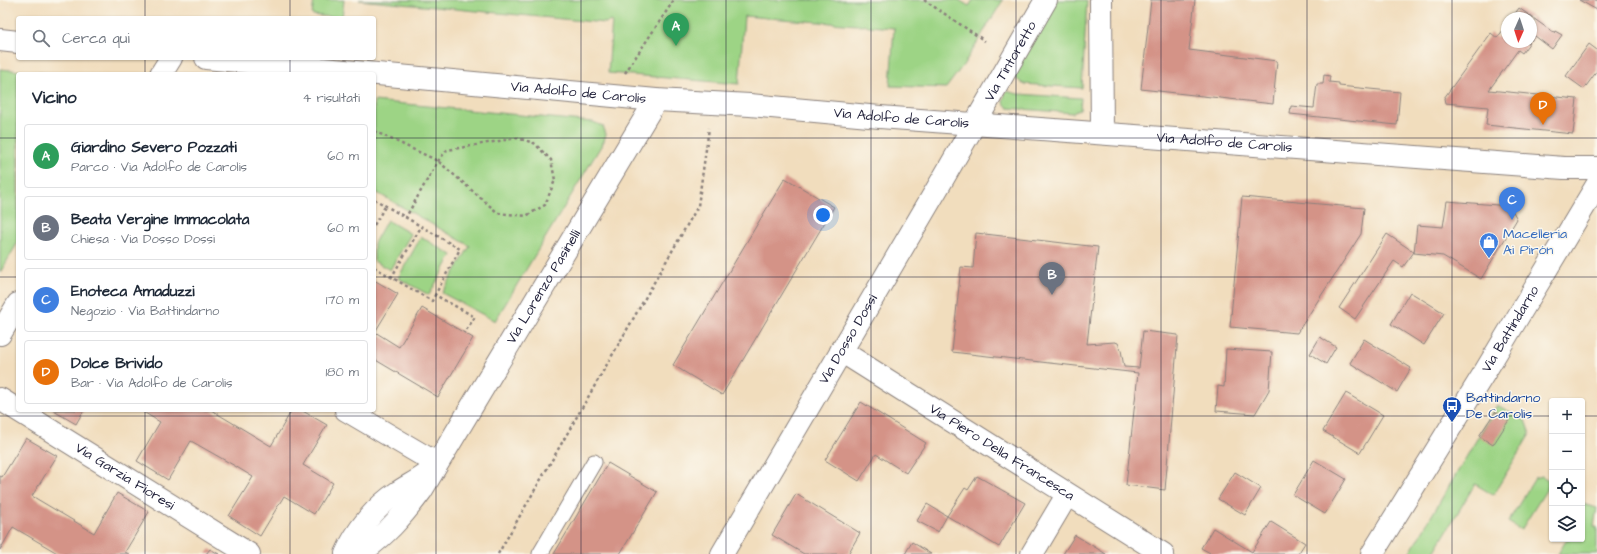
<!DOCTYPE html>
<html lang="it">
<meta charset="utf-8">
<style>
:root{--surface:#fff;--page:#f6f6f7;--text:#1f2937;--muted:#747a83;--line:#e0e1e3;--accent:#7c3aed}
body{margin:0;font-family:"Architects Daughter",sans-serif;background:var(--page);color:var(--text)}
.controls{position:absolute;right:12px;bottom:12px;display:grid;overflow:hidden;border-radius:4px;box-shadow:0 1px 3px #0004}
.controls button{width:36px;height:36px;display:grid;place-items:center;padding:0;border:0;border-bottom:1px solid var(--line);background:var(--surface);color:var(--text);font:20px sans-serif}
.compass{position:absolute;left:1501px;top:12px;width:36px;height:36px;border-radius:50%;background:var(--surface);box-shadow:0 1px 3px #0004;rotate:183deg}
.you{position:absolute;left:823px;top:215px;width:14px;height:14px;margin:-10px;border:3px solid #fff;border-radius:50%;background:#1a73e8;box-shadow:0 0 0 6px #1a73e833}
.badge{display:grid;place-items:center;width:26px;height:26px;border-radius:50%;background:var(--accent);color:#fff;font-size:13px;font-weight:700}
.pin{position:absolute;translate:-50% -33px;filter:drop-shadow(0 1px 2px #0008)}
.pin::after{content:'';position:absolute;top:21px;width:14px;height:12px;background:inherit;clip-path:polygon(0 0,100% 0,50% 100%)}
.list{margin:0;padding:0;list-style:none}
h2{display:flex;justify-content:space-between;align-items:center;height:52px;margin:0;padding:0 16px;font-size:17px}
h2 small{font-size:13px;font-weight:400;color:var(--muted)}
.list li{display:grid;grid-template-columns:26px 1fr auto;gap:12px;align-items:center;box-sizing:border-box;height:64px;margin:0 8px 8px;padding:0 8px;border:1px solid var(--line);border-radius:4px}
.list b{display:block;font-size:15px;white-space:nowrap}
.list p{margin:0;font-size:13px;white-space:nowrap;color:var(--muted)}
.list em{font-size:13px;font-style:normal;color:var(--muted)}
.icon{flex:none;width:22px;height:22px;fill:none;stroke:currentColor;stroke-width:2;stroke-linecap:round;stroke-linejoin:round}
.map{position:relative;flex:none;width:1597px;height:554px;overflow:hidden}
.search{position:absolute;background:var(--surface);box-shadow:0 1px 3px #0004;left:16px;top:16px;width:360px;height:44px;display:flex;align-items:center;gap:10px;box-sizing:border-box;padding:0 14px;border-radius:4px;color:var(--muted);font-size:15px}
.panel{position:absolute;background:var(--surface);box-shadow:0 1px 3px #0004;left:16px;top:72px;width:360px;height:340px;border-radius:4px}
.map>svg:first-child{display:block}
</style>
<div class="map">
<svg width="1597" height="554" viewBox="0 0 1597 554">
<rect width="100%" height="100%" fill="#fbf7ec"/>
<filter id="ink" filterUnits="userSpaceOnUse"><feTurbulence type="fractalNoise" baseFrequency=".025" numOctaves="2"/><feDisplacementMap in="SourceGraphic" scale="8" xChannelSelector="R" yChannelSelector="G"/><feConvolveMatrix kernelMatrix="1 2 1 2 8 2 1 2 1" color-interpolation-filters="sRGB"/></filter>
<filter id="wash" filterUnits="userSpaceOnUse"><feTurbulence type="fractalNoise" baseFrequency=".012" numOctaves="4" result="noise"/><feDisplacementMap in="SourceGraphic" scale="16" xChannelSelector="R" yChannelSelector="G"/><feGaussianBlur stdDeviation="0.9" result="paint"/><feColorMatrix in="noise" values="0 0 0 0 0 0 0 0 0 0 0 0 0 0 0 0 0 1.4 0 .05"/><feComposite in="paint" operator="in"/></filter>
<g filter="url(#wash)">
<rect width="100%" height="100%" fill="#f1ddbd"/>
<g fill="#9dd485" stroke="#607b60">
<path d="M 314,0 L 344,0 L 342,18 L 312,15 Z"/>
<path d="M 359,0 L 959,0 L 969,6 L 973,0 L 1003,0 L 964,64 L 946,88 L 890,86 L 894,28 L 744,16 L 739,84 L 608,73 L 612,21 L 605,23 Z"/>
<path d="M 1056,0 L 1087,0 L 1082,88 L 1023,84 L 1013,76 Z"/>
<path d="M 0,69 L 54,74 L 18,74 L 18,242 L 0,273 Z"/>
<path d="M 1006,91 L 1018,94 L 1081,98 L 1080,109 L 1073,113 L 1008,108 L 1003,102 Z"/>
<path d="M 374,101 L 593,122 L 603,126 L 606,134 L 604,141 L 495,321 L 442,293 L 470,246 L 374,191 Z"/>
<path d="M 387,220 L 411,234 L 390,270 L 374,261 L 374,243 Z"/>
<path d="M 421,237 L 452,255 L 429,295 L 398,278 Z"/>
<path d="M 1497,405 L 1525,420 L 1530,434 L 1493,495 L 1475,484 L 1433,554 L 1409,554 Z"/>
<path d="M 1542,476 L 1548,480 L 1548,487 L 1521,530 L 1508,522 L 1535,478 Z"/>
<path d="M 1582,504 L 1597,508 L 1594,526 L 1597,527 L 1597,554 L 1558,554 L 1567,539 L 1582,539 Z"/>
</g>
<g id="blocks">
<g fill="#d49387">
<path d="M 1151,0 L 1195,0 L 1189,50 L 1277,61 L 1273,104 L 1141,89 Z"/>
<path d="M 1579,0 L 1597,0 L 1597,10 Z"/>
<path d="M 1519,8 L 1554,33 L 1555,31 L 1562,35 L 1552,49 L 1535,36 L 1531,41 L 1531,18 L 1512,18 Z"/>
<path d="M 1507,25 L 1507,42 L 1530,42 L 1522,53 L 1518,50 L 1489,90 L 1577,99 L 1573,134 L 1486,125 L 1488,107 L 1445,103 L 1444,98 L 1491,33 L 1497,38 Z"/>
<path d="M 1589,44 L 1597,50 L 1597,71 L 1584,89 L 1566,76 Z"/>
<path d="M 1324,75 L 1330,76 L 1329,82 L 1339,83 L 1339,86 L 1400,92 L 1397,125 L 1290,114 L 1291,106 L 1314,108 L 1317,84 L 1323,84 Z"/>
<path d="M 785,178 L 834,207 L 722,395 L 673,365 Z"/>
<path d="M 1242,197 L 1364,208 L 1361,234 L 1297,333 L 1230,327 Z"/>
<path d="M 1447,201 L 1510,206 L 1517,219 L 1481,279 L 1443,256 L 1414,253 L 1417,225 L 1443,227 Z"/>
<path d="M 976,233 L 1098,247 L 1087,344 L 1115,342 L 1118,343 L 1121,350 L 1124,367 L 1139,368 L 1143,331 L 1178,335 L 1165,490 L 1126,485 L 1138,373 L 952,352 L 961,267 L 973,268 Z"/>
<path d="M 1387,234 L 1414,252 L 1403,267 L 1394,261 L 1355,319 L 1339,308 Z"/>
<path d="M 374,280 L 398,294 L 375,332 L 399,347 L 422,308 L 473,338 L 438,397 L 374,359 Z"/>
<path d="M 1410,292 L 1444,313 L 1424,345 L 1391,324 Z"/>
<path d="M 1320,337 L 1336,347 L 1326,364 L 1310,354 Z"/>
<path d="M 1364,339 L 1411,368 L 1397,392 L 1350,363 Z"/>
<path d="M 1226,349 L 1272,352 L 1269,390 L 1255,414 L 1216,411 L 1218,386 L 1224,387 Z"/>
<path d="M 1346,393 L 1383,415 L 1360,453 L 1323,431 Z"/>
<path d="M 861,402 L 926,443 L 906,473 L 876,454 L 859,481 L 825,460 Z"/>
<path d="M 52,410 L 84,410 L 76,424 Z"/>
<path d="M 140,410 L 211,410 L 271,446 L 292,410 L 301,410 L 327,425 L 303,465 L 333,483 L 314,514 L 284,496 L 260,536 L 229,516 L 253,477 L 235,466 L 191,441 L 168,480 L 137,461 L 160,422 Z"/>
<path d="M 1495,412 L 1509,420 L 1493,445 L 1479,436 Z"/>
<path d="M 26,438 L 57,456 L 32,496 L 94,533 L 117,493 L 149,512 L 125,552 L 129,554 L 59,554 L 13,527 L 0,550 L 0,476 L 2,477 Z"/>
<path d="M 1314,460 L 1346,479 L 1325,514 L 1293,495 Z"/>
<path d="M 608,463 L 657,492 L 620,554 L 554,554 Z"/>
<path d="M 1235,472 L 1261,488 L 1245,515 L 1218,499 Z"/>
<path d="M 977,476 L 1025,503 L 999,547 L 947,516 L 965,488 L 968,490 Z"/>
<path d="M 796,494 L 860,533 L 848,554 L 804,554 L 772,535 Z"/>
<path d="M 927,504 L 947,516 L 938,532 L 917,521 Z"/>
<path d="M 1271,522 L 1305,543 L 1298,554 L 1212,554 L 1201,548 L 1213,528 L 1252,552 Z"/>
<path d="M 1075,535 L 1106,554 L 1063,554 Z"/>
<path d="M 912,542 L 931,554 L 905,554 Z"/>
<path d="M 210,549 L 219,554 L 206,554 Z"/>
</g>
</g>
</g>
<g filter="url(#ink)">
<use href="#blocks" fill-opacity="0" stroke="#8a807c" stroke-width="1"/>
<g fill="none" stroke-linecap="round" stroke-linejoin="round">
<defs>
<path id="service" d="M 540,554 L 594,462"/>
<g id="minor">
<path d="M 1101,0 L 1102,133"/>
<path d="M 0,40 L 18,42"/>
<path id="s1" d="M 206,58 L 656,100 L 750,105 L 880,117 L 1564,168 L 1597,168"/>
<path d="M 161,74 L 171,58"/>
<path d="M 0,334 L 18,304"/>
<path id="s2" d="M 841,351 L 1163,554"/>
<path id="s3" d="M 0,399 L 249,554"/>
<path d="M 346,410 L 436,463"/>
<path d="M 346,554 C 356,531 376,506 398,492 C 407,486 418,481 427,474"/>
<path id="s4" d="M 359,554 C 386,535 401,518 421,491 L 656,100"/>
<path id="s5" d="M 722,554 L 944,177 L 1046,0"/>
<path d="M 1032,554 L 1067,495"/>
</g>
<g id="tertiary">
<path id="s6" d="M 1372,554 L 1483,375 L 1597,185"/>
</g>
</defs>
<use href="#service" stroke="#8a807c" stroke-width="17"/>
<use href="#minor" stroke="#8a807c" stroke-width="24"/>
<use href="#tertiary" stroke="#8a807c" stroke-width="24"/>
<g stroke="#8a807c" stroke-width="2.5" stroke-dasharray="3 3" stroke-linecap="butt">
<path d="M 924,0 L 985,41"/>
<path d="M 625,73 L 674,0"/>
<path d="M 374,131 L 438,161 L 498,213 L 526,216 L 545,205 L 555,180 L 551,160 L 534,143 L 517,138 L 447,150 L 438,161 L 406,217"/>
<path d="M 374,199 L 460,249 L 435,295"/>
<path d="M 374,225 L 386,205"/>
<path d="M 374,267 L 432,301 L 435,295 L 475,317 L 464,333"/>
<path d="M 391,278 L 421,227"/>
<path d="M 498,554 L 698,206 L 709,128"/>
</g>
<use href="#service" stroke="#fff" stroke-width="15"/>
<use href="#minor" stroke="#fff" stroke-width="22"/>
<use href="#tertiary" stroke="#fff" stroke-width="22"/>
</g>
</g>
<path fill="none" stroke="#22223b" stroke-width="1" stroke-opacity="0.55" d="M 145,0 L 145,18M 290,0 L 290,18M 436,0 L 436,554M 581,0 L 581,554M 726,0 L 726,554M 871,0 L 871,554M 1016,0 L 1016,554M 1161,0 L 1161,554M 1307,0 L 1307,554M 1452,0 L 1452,554M 145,58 L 145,74M 290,58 L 290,74M 0,138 L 18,138M 374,138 L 1597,138M 0,277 L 18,277M 374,277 L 1597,277M 145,410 L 145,554M 290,410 L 290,554M 0,416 L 1552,416M 1582,416 L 1597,416"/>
<defs>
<symbol id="shop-pin" viewBox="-11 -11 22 30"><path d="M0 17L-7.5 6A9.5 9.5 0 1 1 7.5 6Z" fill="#3f7fe0" stroke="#fbf7ec"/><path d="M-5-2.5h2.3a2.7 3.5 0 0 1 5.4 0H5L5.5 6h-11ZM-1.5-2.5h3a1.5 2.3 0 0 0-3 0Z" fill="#fff"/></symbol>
<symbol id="bus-pin" viewBox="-11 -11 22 30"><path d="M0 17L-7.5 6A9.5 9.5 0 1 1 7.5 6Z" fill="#1a4fb4" stroke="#fbf7ec"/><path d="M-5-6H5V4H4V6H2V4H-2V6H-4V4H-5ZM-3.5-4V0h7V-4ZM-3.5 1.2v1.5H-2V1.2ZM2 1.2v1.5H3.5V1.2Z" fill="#fff"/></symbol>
</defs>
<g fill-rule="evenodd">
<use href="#shop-pin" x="1478" y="231" width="22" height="30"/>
<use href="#bus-pin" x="1441" y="395" width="22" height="30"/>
</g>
<g text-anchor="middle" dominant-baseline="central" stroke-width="3" stroke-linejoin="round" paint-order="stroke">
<g font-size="14" fill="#22223b" stroke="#fbf7ec">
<text stroke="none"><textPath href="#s5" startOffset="571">Via Tintoretto</textPath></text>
<text stroke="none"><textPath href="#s1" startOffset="374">Via Adolfo de Carolis</textPath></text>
<text stroke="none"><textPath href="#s1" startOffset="698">Via Adolfo de Carolis</textPath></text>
<text stroke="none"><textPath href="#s1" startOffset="1022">Via Adolfo de Carolis</textPath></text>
<text stroke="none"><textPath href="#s4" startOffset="327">Via Lorenzo Pasinelli</textPath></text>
<text stroke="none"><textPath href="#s6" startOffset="264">Via Battindarno</textPath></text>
<text stroke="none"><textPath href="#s5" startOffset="249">Via Dosso Dossi</textPath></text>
<text stroke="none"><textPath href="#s2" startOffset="190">Via Piero Della Francesca</textPath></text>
<text stroke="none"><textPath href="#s3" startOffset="147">Via Garzia Fioresi</textPath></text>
</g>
<g font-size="14" fill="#366cbe" stroke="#fbf7ec" text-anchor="start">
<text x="1503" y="234">Macelleria<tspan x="1503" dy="16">Ai Pirón</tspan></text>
</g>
<g font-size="14" fill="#164399" stroke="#fbf7ec" text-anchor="start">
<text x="1466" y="398">Battindarno<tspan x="1466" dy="16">De Carolis</tspan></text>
</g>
</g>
</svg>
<div class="controls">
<button>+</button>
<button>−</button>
<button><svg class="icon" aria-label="locate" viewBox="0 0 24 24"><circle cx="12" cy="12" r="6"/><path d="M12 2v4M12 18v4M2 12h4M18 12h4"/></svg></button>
<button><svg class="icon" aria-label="layers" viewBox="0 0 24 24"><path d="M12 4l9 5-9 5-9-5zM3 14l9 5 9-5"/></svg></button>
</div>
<svg class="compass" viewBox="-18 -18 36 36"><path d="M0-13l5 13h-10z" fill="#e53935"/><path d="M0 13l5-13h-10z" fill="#747a83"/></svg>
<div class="you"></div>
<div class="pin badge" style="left:676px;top:46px;background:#2e9e5b">A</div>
<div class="pin badge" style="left:1052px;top:295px;background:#6b7280">B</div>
<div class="pin badge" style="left:1512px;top:220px;background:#3f7fe0">C</div>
<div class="pin badge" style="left:1543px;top:125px;background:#e8710a">D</div>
<div class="search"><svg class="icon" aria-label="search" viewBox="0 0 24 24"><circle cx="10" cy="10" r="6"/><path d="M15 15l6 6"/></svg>Cerca qui</div>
<section class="panel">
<h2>Vicino<small>4 risultati</small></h2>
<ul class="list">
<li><span class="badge" style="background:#2e9e5b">A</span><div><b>Giardino Severo Pozzati</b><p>Parco · Via Adolfo de Carolis</p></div><em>60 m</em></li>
<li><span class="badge" style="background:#6b7280">B</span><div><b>Beata Vergine Immacolata</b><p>Chiesa · Via Dosso Dossi</p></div><em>60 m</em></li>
<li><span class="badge" style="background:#3f7fe0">C</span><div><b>Enoteca Amaduzzi</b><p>Negozio · Via Battindarno</p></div><em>170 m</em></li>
<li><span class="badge" style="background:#e8710a">D</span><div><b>Dolce Brivido</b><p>Bar · Via Adolfo de Carolis</p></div><em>180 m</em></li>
</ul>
</section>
</div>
